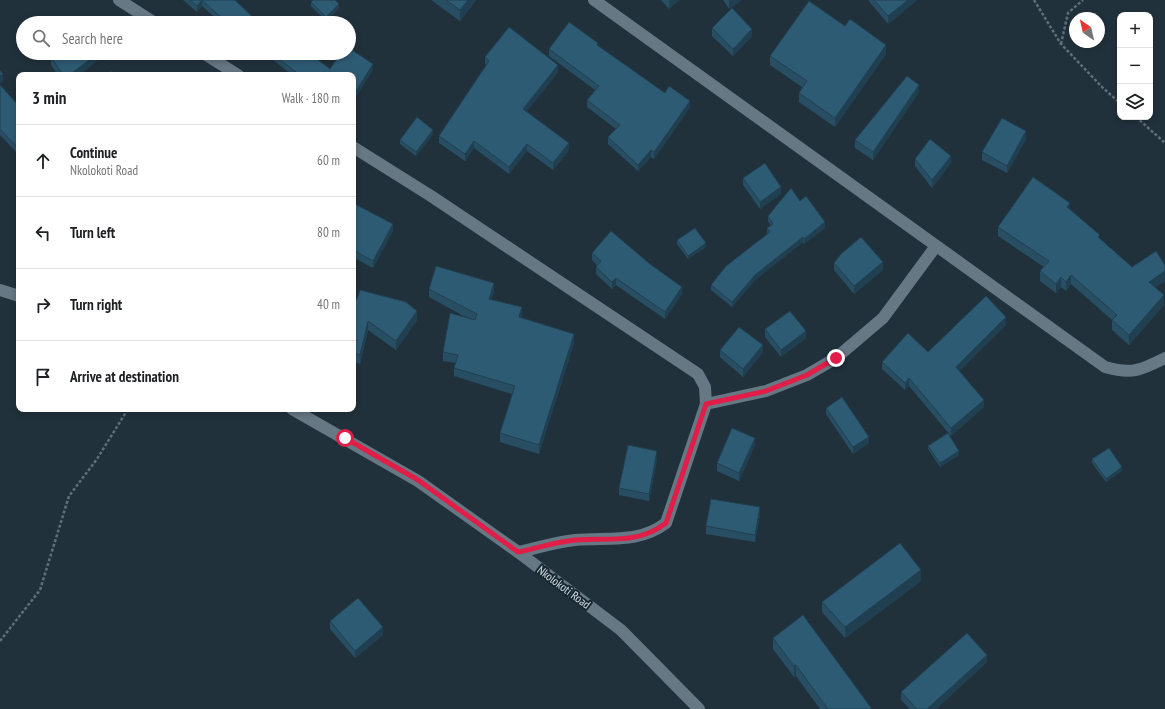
<!DOCTYPE html>
<meta charset="utf-8">
<style>
:root{--surface:#fff;--page:#f2f2f2;--text:#202124;--muted:#757577;--line:#e0e0e0}
body{margin:0;font-family:"PT Sans Narrow",sans-serif;background:var(--page);color:var(--text)}
.controls{position:absolute;right:12px;top:12px;display:grid;overflow:hidden;border-radius:8px;box-shadow:0 2px 6px #0003}
.controls button{width:36px;height:36px;display:grid;place-items:center;padding:0;border:0;border-bottom:1px solid var(--line);background:var(--surface);color:var(--text);font:20px sans-serif}
.compass{position:absolute;left:1069px;top:12px;width:36px;height:36px;border-radius:50%;background:var(--surface);box-shadow:0 2px 6px #0003;rotate:326deg}
.stop{position:absolute;width:12px;height:12px;margin:-9px;border:3px solid #e11d48;border-radius:50%;background:#fff}
.stop.end{background:#e11d48;border-color:#fff;box-shadow:0 1px 4px #0008}
.list{margin:0;padding:0;list-style:none}
h2{display:flex;justify-content:space-between;align-items:center;height:52px;margin:0;padding:0 16px;font-size:17px}
h2 small{font-size:13px;font-weight:400;color:var(--muted)}
.list li{display:grid;grid-template-columns:26px 1fr auto;gap:12px;align-items:center;box-sizing:border-box;height:72px;padding:0 16px;border-top:1px solid var(--line)}
.list b{display:block;font-size:15px;white-space:nowrap}
.list p{margin:0;font-size:13px;white-space:nowrap;color:var(--muted)}
.list em{font-size:13px;font-style:normal;color:var(--muted)}
.icon{flex:none;width:22px;height:22px;fill:none;stroke:currentColor;stroke-width:2;stroke-linecap:round;stroke-linejoin:round}
.map{position:relative;flex:none;width:1165px;height:709px;overflow:hidden}
.search{position:absolute;background:var(--surface);box-shadow:0 2px 6px #0003;left:16px;top:16px;width:340px;height:44px;display:flex;align-items:center;gap:10px;box-sizing:border-box;padding:0 14px;border-radius:22px;color:var(--muted);font-size:15px}
.panel{position:absolute;background:var(--surface);box-shadow:0 2px 6px #0003;left:16px;top:72px;width:340px;height:340px;border-radius:8px}
.map>svg:first-child{display:block}
</style>
<div class="map">
<svg width="1165" height="709" viewBox="0 0 1165 709">
<rect width="100%" height="100%" fill="#21313b"/>
<g fill="none" stroke-linecap="round" stroke-linejoin="round">
<g stroke="#606e77" stroke-width="2.5" stroke-dasharray="3 2" stroke-linecap="butt">
<path d="M 1034,0 L 1061,44 L 1103,88 L 1120,103"/>
<path d="M 1061,44 L 1068,13 L 1083,0"/>
<path d="M 1136,117 L 1165,143"/>
<path d="M 0,641 L 40,590 L 69,496 L 97,459 L 128,409"/>
</g>
<g stroke="#667884" stroke-width="12">
<path d="M 119,0 L 155,23"/>
<path d="M 594,0 L 1105,367 C 1133,375 1141,370 1165,358"/>
<path d="M 203,53 L 238,75"/>
<path d="M 353,147 L 431,196 L 698,374 L 705,387 L 706,404 L 666,523 C 638,544 609,537 575,540 C 556,542 537,548 518,552"/>
<path d="M 706,404 L 766,391 L 807,375 L 836,358 L 883,318 L 936,246"/>
</g>
<g stroke="#667884" stroke-width="12">
<path d="M 0,290 L 19,296"/>
<path d="M 292,409 L 418,481 L 518,552 L 621,630 L 699,709"/>
</g>
</g>
<g fill="#284e64">
<path d="M 183,0 L 235,0 L 259,23 L 221,23 L 202,6 L 197,12 Z"/>
<path d="M 431,0 L 476,0 L 460,21 Z"/>
<path d="M 661,0 L 679,0 L 669,9 Z"/>
<path d="M 723,0 L 742,0 L 729,9 Z"/>
<path d="M 868,0 L 917,0 L 888,24 Z"/>
<path d="M 311,2 L 339,8 L 326,21 L 311,6 Z"/>
<path d="M 712,28 L 752,36 L 733,56 L 712,36 Z"/>
<path d="M 598,46 L 665,93 L 690,107 L 654,159 L 651,157 L 638,171 L 608,144 L 608,137 L 616,129 L 587,107 L 587,100 L 595,90 L 549,56 L 549,49 Z"/>
<path d="M 257,53 L 309,53 L 330,69 L 373,70 L 353,75 L 292,75 L 267,55 L 263,59 Z"/>
<path d="M 886,54 L 835,127 L 799,102 L 799,93 L 802,87 L 770,65 L 770,56 Z"/>
<path d="M 51,57 L 79,75 L 58,75 L 51,65 Z"/>
<path d="M 485,57 L 558,72 L 527,111 L 569,150 L 553,170 L 527,151 L 509,174 L 474,148 L 465,161 L 439,143 L 439,136 L 486,65 L 485,64 Z"/>
<path d="M 0,85 L 19,106 L 19,155 L 0,135 Z"/>
<path d="M 919,92 L 873,160 L 855,148 L 855,140 Z"/>
<path d="M 433,134 L 416,156 L 400,144 L 400,140 Z"/>
<path d="M 1026,139 L 1007,173 L 982,160 L 982,152 Z"/>
<path d="M 915,159 L 951,163 L 932,188 L 915,166 Z"/>
<path d="M 19,167 L 19,177 L 18,174 L 18,168 Z"/>
<path d="M 743,178 L 781,194 L 760,209 L 743,185 Z"/>
<path d="M 800,201 L 825,228 L 804,244 L 803,242 L 755,280 L 732,307 L 711,290 L 711,285 L 768,234 L 767,233 L 767,228 L 771,226 L 768,221 L 768,216 Z"/>
<path d="M 353,203 L 393,231 L 373,268 L 353,257 Z"/>
<path d="M 1070,209 L 1100,239 L 1132,267 L 1165,281 L 1155,287 L 1164,305 L 1129,345 L 1112,330 L 1112,320 L 1071,284 L 1066,291 L 1061,287 L 1056,293 L 1040,281 L 1040,271 L 1044,267 L 998,236 L 998,227 Z"/>
<path d="M 677,240 L 706,247 L 688,259 L 677,244 Z"/>
<path d="M 592,253 L 682,294 L 665,319 L 616,285 L 612,289 L 596,274 L 596,267 L 597,265 L 592,260 Z"/>
<path d="M 834,263 L 883,270 L 854,294 L 834,270 Z"/>
<path d="M 429,289 L 494,291 L 491,300 L 522,315 L 521,318 L 574,343 L 539,454 L 500,442 L 500,433 L 512,394 L 454,376 L 454,368 L 456,363 L 443,361 L 443,352 L 467,318 L 429,297 Z"/>
<path d="M 353,298 L 417,320 L 396,350 L 368,330 L 360,364 L 353,362 Z"/>
<path d="M 1006,325 L 959,371 L 984,407 L 951,436 L 909,386 L 905,390 L 882,369 L 882,362 L 928,352 Z"/>
<path d="M 765,329 L 806,338 L 781,357 L 765,337 Z"/>
<path d="M 720,350 L 763,352 L 743,377 L 720,357 Z"/>
<path d="M 826,408 L 869,443 L 853,454 L 826,414 Z"/>
<path d="M 755,445 L 739,481 L 717,471 L 717,463 Z"/>
<path d="M 928,446 L 959,455 L 940,467 L 928,449 Z"/>
<path d="M 657,459 L 649,501 L 619,495 L 619,488 Z"/>
<path d="M 1092,459 L 1122,471 L 1106,482 L 1092,463 Z"/>
<path d="M 760,514 L 755,542 L 706,534 L 706,526 Z"/>
<path d="M 921,581 L 845,638 L 822,612 L 822,602 Z"/>
<path d="M 330,621 L 383,635 L 355,658 L 330,629 Z"/>
<path d="M 773,638 L 872,709 L 820,709 L 796,676 L 794,677 L 773,649 Z"/>
<path d="M 987,662 L 936,709 L 910,709 L 901,700 L 901,692 Z"/>
</g>
<g fill="#204051">
<path d="M 202,0 L 202,6 L 197,12 L 197,6 Z"/>
<path d="M 468,0 L 476,0 L 460,21 L 460,10 Z"/>
<path d="M 671,0 L 679,0 L 669,9 L 669,1 Z"/>
<path d="M 731,0 L 742,0 L 729,9 L 729,1 Z"/>
<path d="M 908,0 L 917,0 L 888,24 L 888,16 Z"/>
<path d="M 339,4 L 339,8 L 326,21 L 326,17 Z"/>
<path d="M 752,29 L 752,36 L 733,56 L 733,49 Z"/>
<path d="M 886,45 L 886,54 L 835,127 L 835,118 Z"/>
<path d="M 99,53 L 108,53 L 79,75 L 69,75 Z"/>
<path d="M 263,53 L 267,53 L 267,55 L 263,59 Z"/>
<path d="M 373,64 L 373,70 L 353,102 L 353,96 Z"/>
<path d="M 558,65 L 558,72 L 523,116 L 523,109 Z"/>
<path d="M 3,74 L 3,81 L 0,83 L 0,76 Z"/>
<path d="M 919,85 L 919,92 L 873,160 L 873,152 Z"/>
<path d="M 690,101 L 690,107 L 654,159 L 654,152 Z"/>
<path d="M 433,130 L 433,134 L 416,156 L 416,152 Z"/>
<path d="M 1026,131 L 1026,139 L 1007,173 L 1007,166 Z"/>
<path d="M 474,141 L 474,148 L 465,161 L 465,154 Z"/>
<path d="M 569,143 L 569,150 L 553,170 L 553,163 Z"/>
<path d="M 527,144 L 527,151 L 509,174 L 509,167 Z"/>
<path d="M 651,150 L 651,157 L 638,171 L 638,165 Z"/>
<path d="M 951,156 L 951,163 L 932,188 L 932,180 Z"/>
<path d="M 781,187 L 781,194 L 760,209 L 760,202 Z"/>
<path d="M 1070,203 L 1070,213 L 1067,207 Z"/>
<path d="M 825,222 L 825,228 L 804,244 L 804,239 Z"/>
<path d="M 393,224 L 393,231 L 373,268 L 373,261 Z"/>
<path d="M 803,237 L 803,242 L 755,280 L 732,307 L 732,302 L 755,275 Z"/>
<path d="M 706,243 L 706,247 L 688,259 L 688,256 Z"/>
<path d="M 883,262 L 883,270 L 854,294 L 854,286 Z"/>
<path d="M 1165,271 L 1165,281 L 1149,291 L 1149,282 Z"/>
<path d="M 1071,275 L 1071,284 L 1066,291 L 1066,282 Z"/>
<path d="M 1061,277 L 1061,287 L 1056,293 L 1056,284 Z"/>
<path d="M 616,278 L 616,285 L 612,289 L 612,282 Z"/>
<path d="M 494,283 L 494,291 L 489,308 L 489,299 Z"/>
<path d="M 682,287 L 682,294 L 665,319 L 665,312 Z"/>
<path d="M 1164,295 L 1164,305 L 1129,345 L 1129,335 Z"/>
<path d="M 522,307 L 522,315 L 519,326 L 519,317 Z"/>
<path d="M 417,311 L 417,320 L 396,350 L 396,341 Z"/>
<path d="M 1006,317 L 1006,325 L 956,374 L 956,367 Z"/>
<path d="M 368,321 L 368,330 L 360,364 L 360,355 Z"/>
<path d="M 806,331 L 806,338 L 781,357 L 781,350 Z"/>
<path d="M 574,334 L 574,343 L 539,454 L 539,445 Z"/>
<path d="M 763,345 L 763,352 L 743,377 L 743,369 Z"/>
<path d="M 909,378 L 909,386 L 905,390 L 905,383 Z"/>
<path d="M 984,400 L 984,407 L 951,436 L 951,428 Z"/>
<path d="M 869,437 L 869,443 L 853,454 L 853,447 Z"/>
<path d="M 755,438 L 755,445 L 739,481 L 739,473 Z"/>
<path d="M 657,451 L 657,459 L 649,501 L 649,494 Z"/>
<path d="M 959,451 L 959,455 L 940,467 L 940,463 Z"/>
<path d="M 1122,467 L 1122,471 L 1106,482 L 1106,479 Z"/>
<path d="M 760,507 L 760,514 L 755,542 L 755,535 Z"/>
<path d="M 921,570 L 921,581 L 845,638 L 845,627 Z"/>
<path d="M 383,627 L 383,635 L 355,658 L 355,651 Z"/>
<path d="M 987,655 L 987,662 L 936,709 L 927,709 Z"/>
<path d="M 796,665 L 796,676 L 794,677 L 794,666 Z"/>
</g>
<g fill="#2e5b74" stroke="#204051">
<path d="M 190,0 L 235,0 L 259,23 L 227,23 L 202,0 L 197,6 Z"/>
<path d="M 313,0 L 335,0 L 339,4 L 326,17 L 311,2 Z"/>
<path d="M 446,0 L 468,0 L 460,10 Z"/>
<path d="M 874,0 L 908,0 L 888,16 Z"/>
<path d="M 809,1 L 845,26 L 850,19 L 886,45 L 835,118 L 799,93 L 807,81 L 770,56 Z"/>
<path d="M 732,8 L 752,29 L 733,49 L 712,28 Z"/>
<path d="M 268,18 L 274,23 L 264,23 Z"/>
<path d="M 569,22 L 598,43 L 597,45 L 665,93 L 669,86 L 690,101 L 654,152 L 651,150 L 638,165 L 608,137 L 620,125 L 587,100 L 599,86 L 549,49 Z"/>
<path d="M 509,27 L 558,65 L 523,109 L 569,143 L 553,163 L 527,144 L 509,167 L 474,141 L 465,154 L 439,136 L 489,61 L 485,57 Z"/>
<path d="M 349,48 L 373,64 L 353,96 L 353,75 L 300,75 L 271,53 L 309,53 L 330,69 L 341,53 L 349,53 Z"/>
<path d="M 56,53 L 99,53 L 69,75 L 63,75 L 51,57 Z"/>
<path d="M 0,70 L 3,74 L 0,76 Z"/>
<path d="M 111,71 L 117,75 L 108,75 Z"/>
<path d="M 907,76 L 919,85 L 873,152 L 855,140 Z"/>
<path d="M 0,85 L 19,106 L 19,149 L 0,129 Z"/>
<path d="M 417,117 L 433,130 L 416,152 L 400,140 Z"/>
<path d="M 1002,118 L 1026,131 L 1007,166 L 982,152 Z"/>
<path d="M 930,139 L 951,156 L 932,180 L 915,159 Z"/>
<path d="M 765,163 L 781,187 L 760,202 L 743,178 Z"/>
<path d="M 1033,177 L 1070,203 L 1067,207 L 1100,235 L 1098,237 L 1132,267 L 1156,251 L 1165,265 L 1165,271 L 1149,282 L 1164,295 L 1129,335 L 1112,320 L 1117,315 L 1071,275 L 1066,282 L 1061,277 L 1056,284 L 1040,271 L 1049,261 L 998,227 Z"/>
<path d="M 791,188 L 800,201 L 806,196 L 825,222 L 804,239 L 803,237 L 755,275 L 732,302 L 711,285 L 726,266 L 770,232 L 767,228 L 773,224 L 768,216 Z"/>
<path d="M 353,203 L 393,224 L 373,261 L 353,250 Z"/>
<path d="M 695,228 L 706,243 L 688,256 L 677,240 Z"/>
<path d="M 611,231 L 650,264 L 682,287 L 665,312 L 616,278 L 612,282 L 596,267 L 601,261 L 592,253 Z"/>
<path d="M 861,237 L 883,262 L 854,286 L 834,263 L 841,254 Z"/>
<path d="M 436,266 L 494,283 L 489,299 L 522,307 L 519,317 L 574,334 L 539,445 L 500,433 L 515,386 L 454,368 L 458,355 L 443,352 L 450,313 L 475,320 L 477,314 L 429,289 Z"/>
<path d="M 360,290 L 406,302 L 417,311 L 396,341 L 368,321 L 360,355 L 353,353 L 353,298 L 357,299 Z"/>
<path d="M 986,296 L 1006,317 L 956,367 L 984,400 L 951,428 L 909,378 L 905,383 L 882,362 L 908,333 L 928,352 Z"/>
<path d="M 790,311 L 806,331 L 781,350 L 765,329 Z"/>
<path d="M 739,327 L 763,345 L 743,369 L 720,350 Z"/>
<path d="M 842,397 L 869,437 L 853,447 L 826,408 Z"/>
<path d="M 732,428 L 755,438 L 739,473 L 717,463 Z"/>
<path d="M 948,433 L 959,451 L 940,463 L 928,446 Z"/>
<path d="M 628,445 L 657,451 L 649,494 L 619,488 Z"/>
<path d="M 1109,448 L 1122,467 L 1106,479 L 1092,459 Z"/>
<path d="M 711,499 L 760,507 L 755,535 L 706,526 Z"/>
<path d="M 900,543 L 921,570 L 845,627 L 822,602 Z"/>
<path d="M 358,598 L 383,627 L 355,651 L 330,621 Z"/>
<path d="M 803,615 L 872,709 L 828,709 L 796,665 L 794,666 L 773,638 Z"/>
<path d="M 967,633 L 987,655 L 927,709 L 917,709 L 901,692 Z"/>
</g>
<g fill="none" stroke-linecap="round" stroke-linejoin="round">
<path stroke="#e11d48" stroke-width="5" d="M 345,438 L 418,480 L 518,552 C 537,548 556,542 575,540 C 610,537 637,545 666,523 L 706,404 L 766,391 L 807,375 L 836,358"/>
</g>
<g text-anchor="middle" dominant-baseline="central" stroke-width="4" stroke-linejoin="round" paint-order="stroke">
<g font-size="12" fill="#d4dee4" stroke="#172731">
<text transform="translate(564 587) rotate(37)">Nkolokoti Road</text>
</g>
</g>
</svg>
<div class="controls">
<button>+</button>
<button>−</button>
<button><svg class="icon" aria-label="layers" viewBox="0 0 24 24"><path d="M12 4l9 5-9 5-9-5zM3 14l9 5 9-5"/></svg></button>
</div>
<svg class="compass" viewBox="-18 -18 36 36"><path d="M0-13l5 13h-10z" fill="#e53935"/><path d="M0 13l5-13h-10z" fill="#757577"/></svg>
<div class="stop" style="left:345px;top:438px"></div>
<div class="stop end" style="left:836px;top:358px"></div>
<div class="search"><svg class="icon" aria-label="search" viewBox="0 0 24 24"><circle cx="10" cy="10" r="6"/><path d="M15 15l6 6"/></svg>Search here</div>
<section class="panel">
<h2>3 min<small>Walk · 180 m</small></h2>
<ul class="list">
<li><svg class="icon" aria-label="ahead" viewBox="0 0 24 24"><path d="M12 20V5M6 11l6-6 6 6"/></svg><div><b>Continue</b><p>Nkolokoti Road</p></div><em>60 m</em></li>
<li><svg class="icon" aria-label="left" viewBox="0 0 24 24"><path d="M17 20v-9H6M10 6l-5 5 5 5"/></svg><div><b>Turn left</b></div><em>80 m</em></li>
<li><svg class="icon" aria-label="right" viewBox="0 0 24 24"><path d="M7 20v-9h11M14 6l5 5-5 5"/></svg><div><b>Turn right</b></div><em>40 m</em></li>
<li><svg class="icon" aria-label="arrive" viewBox="0 0 24 24"><path d="M6 21V4h12l-3 4 3 4H6"/></svg><div><b>Arrive at destination</b></div></li>
</ul>
</section>
</div>
